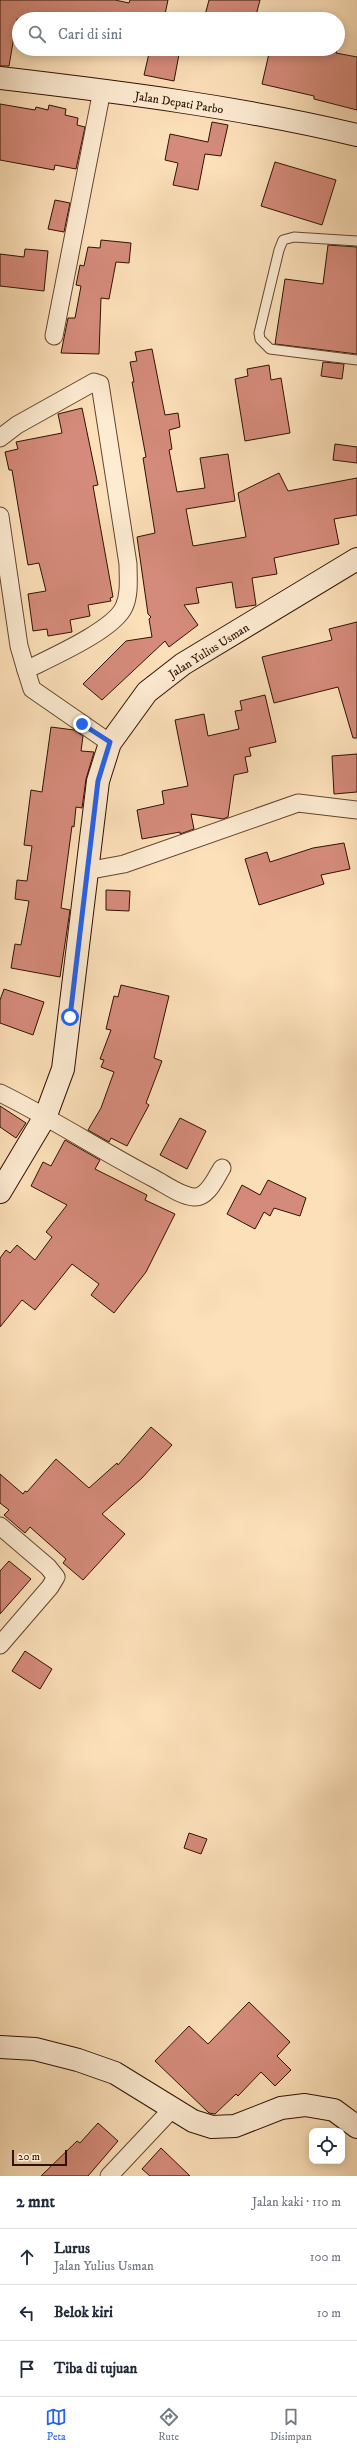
<!DOCTYPE html>
<html lang="id">
<meta charset="utf-8">
<style>
:root{--surface:#fff;--page:#f6f6f7;--text:#1f2937;--muted:#747a83;--line:#e0e1e3;--accent:#2563eb}
body{margin:0;font-family:"IM FELL DW Pica",serif;background:var(--page);color:var(--text)}
.controls{position:absolute;right:12px;bottom:12px;display:grid;overflow:hidden;border-radius:8px;box-shadow:0 2px 10px #0003}
.controls button{width:36px;height:36px;display:grid;place-items:center;padding:0;border:0;border-bottom:1px solid var(--line);background:var(--surface);color:var(--text);font:20px sans-serif}
.scale{position:absolute;left:12px;bottom:10px;width:55px;box-sizing:border-box;padding-left:4px;border:2px solid #311202;border-top:0;font-size:11px;line-height:14px;white-space:nowrap;color:#311202;-webkit-text-stroke:3px #fdebd2;paint-order:stroke}
.stop{position:absolute;width:12px;height:12px;margin:-9px;border:3px solid #2563eb;border-radius:50%;background:#fff}
.stop.end{background:#2563eb;border-color:#fff;box-shadow:0 1px 4px #0008}
.list{margin:0;padding:0;list-style:none}
h2{display:flex;justify-content:space-between;align-items:center;height:52px;margin:0;padding:0 16px;font-size:17px}
h2 small{font-size:13px;font-weight:400;color:var(--muted)}
.list li{display:grid;grid-template-columns:26px 1fr auto;gap:12px;align-items:center;box-sizing:border-box;height:56px;padding:0 16px;border-top:1px solid var(--line)}
.list b{display:block;font-size:15px;white-space:nowrap}
.list p{margin:0;font-size:13px;white-space:nowrap;color:var(--muted)}
.list em{font-size:13px;font-style:normal;color:var(--muted)}
.icon{flex:none;width:22px;height:22px;fill:none;stroke:currentColor;stroke-width:2;stroke-linecap:round;stroke-linejoin:round}
.map{position:relative;flex:none;width:357px;height:2176px;overflow:hidden}
.search{position:absolute;background:var(--surface);box-shadow:0 2px 10px #0003;left:12px;right:12px;top:12px;height:44px;display:flex;align-items:center;gap:10px;box-sizing:border-box;padding:0 14px;border-radius:22px;color:var(--muted);font-size:15px}
.sheet{height:220px;background:var(--surface)}
nav{display:flex;justify-content:space-around;align-items:center;box-sizing:border-box;height:56px;border-top:1px solid var(--line);background:var(--surface);font-size:11px;color:var(--muted)}
nav a{display:grid;justify-items:center;gap:2px}
nav .on{color:var(--accent)}
.map>svg:first-child{display:block}
</style>
<div class="map">
<svg width="357" height="2176" viewBox="0 0 357 2176">
<rect width="100%" height="100%" fill="#fce0b9"/>
<filter id="stains"><feTurbulence type="fractalNoise" baseFrequency=".005" numOctaves="4"/><feColorMatrix values="0 0 0 0 .2 0 0 0 0 .09 0 0 0 0 .02 0 0 0 .5 -.17"/></filter>
<radialGradient id="worn" r=".72"><stop offset=".6" stop-color="#630" stop-opacity="0"/><stop offset="1" stop-color="#630" stop-opacity=".3"/></radialGradient>
<g fill="#d58b7b" stroke="#311202">
<path d="M 0,0 L 115,0 L 129,3 L 130,0 L 168,0 L 164,19 L 17,19 L 9,66 L 0,66 Z"/>
<path d="M 209,0 L 260,0 L 255,19 L 204,19 Z"/>
<path d="M 150,49 L 180,49 L 174,81 L 144,75 Z"/>
<path d="M 270,49 L 337,49 L 336,53 L 357,57 L 357,110 L 314,99 L 314,96 L 262,84 Z"/>
<path d="M 0,104 L 35,110 L 36,107 L 48,110 L 49,105 L 66,109 L 65,115 L 78,118 L 77,125 L 85,127 L 76,169 L 55,165 L 54,170 L 0,160 Z"/>
<path d="M 212,122 L 228,125 L 221,156 L 205,154 L 198,190 L 173,185 L 178,163 L 165,160 L 170,134 L 208,142 Z"/>
<path d="M 275,162 L 336,180 L 322,225 L 261,206 Z"/>
<path d="M 55,200 L 70,203 L 64,232 L 48,229 Z"/>
<path d="M 101,240 L 131,243 L 129,263 L 116,262 L 109,299 L 101,298 L 99,354 L 61,353 L 68,318 L 75,318 L 81,286 L 76,285 L 80,265 L 84,266 L 88,247 L 100,248 Z"/>
<path d="M 328,245 L 357,247 L 357,354 L 275,344 L 285,279 L 323,284 Z"/>
<path d="M 25,249 L 48,251 L 44,291 L 0,286 L 0,254 L 24,257 Z"/>
<path d="M 152,349 L 165,415 L 178,413 L 180,427 L 169,430 L 172,449 L 169,450 L 177,492 L 205,488 L 200,458 L 228,454 L 235,501 L 186,509 L 193,546 L 246,537 L 238,493 L 279,473 L 288,491 L 357,478 L 357,515 L 334,519 L 339,544 L 274,558 L 277,574 L 252,578 L 256,605 L 236,608 L 232,582 L 196,588 L 199,603 L 184,605 L 198,625 L 169,647 L 165,641 L 102,700 L 83,684 L 126,641 L 152,637 L 149,619 L 151,617 L 148,614 L 137,537 L 155,533 L 143,458 L 146,457 L 132,382 L 134,382 L 130,362 L 137,361 L 135,352 Z"/>
<path d="M 323,362 L 344,364 L 342,379 L 321,376 Z"/>
<path d="M 269,365 L 271,380 L 281,378 L 290,433 L 245,441 L 235,379 L 248,376 L 247,369 Z"/>
<path d="M 82,408 L 98,485 L 93,486 L 113,597 L 110,598 L 111,601 L 88,605 L 90,616 L 70,620 L 72,632 L 48,636 L 47,629 L 33,631 L 28,594 L 46,591 L 39,563 L 28,565 L 12,470 L 9,470 L 5,452 L 18,449 L 16,442 L 62,433 L 58,414 Z"/>
<path d="M 335,444 L 357,447 L 357,463 L 333,460 Z"/>
<path d="M 357,622 L 357,738 L 353,738 L 338,687 L 274,703 L 262,657 L 332,640 L 329,629 Z"/>
<path d="M 265,695 L 276,742 L 249,748 L 251,756 L 245,757 L 248,772 L 234,775 L 228,817 L 223,819 L 191,814 L 194,829 L 180,834 L 180,832 L 142,839 L 137,810 L 164,804 L 162,791 L 188,786 L 175,720 L 204,714 L 208,736 L 239,729 L 235,711 L 242,710 L 240,701 Z"/>
<path d="M 51,727 L 74,730 L 83,736 L 81,751 L 94,752 L 86,779 L 82,808 L 76,807 L 74,827 L 72,826 L 61,908 L 70,910 L 60,977 L 11,968 L 15,944 L 21,945 L 29,901 L 15,899 L 17,880 L 27,881 L 32,846 L 24,845 L 31,790 L 42,792 Z"/>
<path d="M 357,754 L 357,792 L 334,794 L 332,756 Z"/>
<path d="M 344,843 L 350,869 L 321,875 L 324,884 L 259,905 L 245,859 L 267,852 L 270,862 L 313,848 Z"/>
<path d="M 106,890 L 130,891 L 129,911 L 106,910 Z"/>
<path d="M 121,985 L 169,996 L 154,1058 L 162,1061 L 146,1103 L 149,1105 L 127,1146 L 111,1138 L 109,1142 L 88,1130 L 101,1108 L 114,1072 L 101,1067 L 104,1060 L 100,1059 L 111,1030 L 106,1029 L 114,996 L 118,997 Z"/>
<path d="M 4,989 L 44,1002 L 33,1035 L 0,1023 L 0,1000 Z"/>
<path d="M 0,1106 L 26,1123 L 16,1138 L 0,1127 Z"/>
<path d="M 180,1118 L 206,1131 L 187,1169 L 160,1155 Z"/>
<path d="M 65,1140 L 100,1160 L 95,1169 L 147,1195 L 145,1200 L 175,1214 L 146,1272 L 114,1313 L 91,1295 L 99,1284 L 72,1264 L 35,1310 L 22,1300 L 0,1327 L 0,1258 L 6,1250 L 10,1253 L 17,1245 L 35,1260 L 52,1237 L 46,1232 L 67,1205 L 31,1186 L 43,1162 L 51,1166 Z"/>
<path d="M 268,1180 L 306,1198 L 300,1216 L 274,1208 L 270,1216 L 264,1212 L 255,1229 L 227,1214 L 242,1185 L 260,1195 Z"/>
<path d="M 151,1427 L 172,1445 L 142,1478 L 102,1514 L 125,1534 L 83,1580 L 63,1563 L 66,1559 L 30,1527 L 25,1533 L 4,1515 L 9,1510 L 0,1503 L 0,1474 L 23,1494 L 25,1491 L 27,1492 L 56,1459 L 89,1488 L 117,1463 L 118,1465 Z"/>
<path d="M 9,1561 L 31,1579 L 0,1614 L 0,1571 Z"/>
<path d="M 25,1651 L 52,1669 L 40,1689 L 12,1671 Z"/>
<path d="M 189,1833 L 207,1839 L 201,1854 L 184,1848 Z"/>
<path d="M 249,2002 L 290,2042 L 277,2056 L 291,2070 L 275,2086 L 261,2072 L 238,2096 L 236,2094 L 215,2114 L 209,2113 L 155,2061 L 189,2026 L 208,2044 Z"/>
<path d="M 98,2123 L 118,2141 L 88,2176 L 41,2176 L 77,2141 L 80,2143 Z"/>
<path d="M 161,2148 L 190,2176 L 150,2176 L 142,2169 Z"/>
</g>
<g fill="none" stroke-linecap="round" stroke-linejoin="round">
<defs>
<path id="lane" d="M 357,241 L 294,237 L 283,240 L 279,250 L 259,333 L 260,339 L 270,349 L 357,360"/>
<g id="street">
<path d="M 54,336 L 102,90"/>
<path d="M 0,438 L 17,425 L 94,382 L 100,384 L 128,564 C 128,578 130,594 124,607 C 114,630 50,658 26,670 L 19,646 L 0,516"/>
<path d="M 26,670 L 32,689 L 110,743"/>
<path d="M 86,871 L 124,864 L 298,803 L 357,810"/>
<path d="M 0,1093 C 53,1119 103,1152 155,1179 C 166,1185 181,1196 194,1197 C 208,1198 216,1177 222,1168"/>
<path d="M 0,1526 L 48,1567 L 56,1577 L 50,1587 L 0,1645"/>
<path d="M 109,2176 L 172,2109"/>
</g>
<g id="secondary">
<path d="M 0,78 C 119,92 240,107 357,135"/>
<path d="M 0,1192 L 46,1115 L 63,1069 L 98,781 L 110,743 L 147,692 L 183,664 L 357,559"/>
<path d="M 0,2047 L 35,2049 L 78,2060 L 115,2073 L 193,2121 L 212,2127 L 235,2126 L 281,2108 L 305,2105 L 334,2110 L 357,2127"/>
</g>
</defs>
<use href="#lane" stroke="#644630" stroke-width="11"/>
<use href="#street" stroke="#644630" stroke-width="19"/>
<use href="#secondary" stroke="#311202" stroke-width="24"/>
<use href="#lane" stroke="#fdebd2" stroke-width="9"/>
<use href="#street" stroke="#fdebd2" stroke-width="17"/>
<use href="#secondary" stroke="#fdebd2" stroke-width="22"/>
</g>
<g fill="none" stroke-linecap="round" stroke-linejoin="round">
<path stroke="#2563eb" stroke-width="5" d="M 70,1017 L 98,781 L 110,742 L 82,724"/>
</g>
<g text-anchor="middle" dominant-baseline="central" stroke-width="3.5" stroke-linejoin="round" paint-order="stroke">
<g font-size="12" fill="#311202" stroke="#fdebd2">
<text transform="translate(179 103) rotate(9)">Jalan Depati Parbo</text>
<text transform="translate(209 651) rotate(-32)">Jalan Yulius Usman</text>
</g>
</g>
<rect width="100%" height="100%" filter="url(#stains)"/>
<rect width="100%" height="100%" fill="url(#worn)"/>
</svg>
<div class="controls">
<button><svg class="icon" aria-label="locate" viewBox="0 0 24 24"><circle cx="12" cy="12" r="6"/><path d="M12 2v4M12 18v4M2 12h4M18 12h4"/></svg></button>
</div>
<div class="scale">20 m</div>
<div class="stop" style="left:70px;top:1017px"></div>
<div class="stop end" style="left:82px;top:724px"></div>
<div class="search"><svg class="icon" aria-label="search" viewBox="0 0 24 24"><circle cx="10" cy="10" r="6"/><path d="M15 15l6 6"/></svg>Cari di sini</div>
</div>
<section class="sheet">
<h2>2 mnt<small>Jalan kaki · 110 m</small></h2>
<ul class="list">
<li><svg class="icon" aria-label="ahead" viewBox="0 0 24 24"><path d="M12 20V5M6 11l6-6 6 6"/></svg><div><b>Lurus</b><p>Jalan Yulius Usman</p></div><em>100 m</em></li>
<li><svg class="icon" aria-label="left" viewBox="0 0 24 24"><path d="M17 20v-9H6M10 6l-5 5 5 5"/></svg><div><b>Belok kiri</b></div><em>10 m</em></li>
<li><svg class="icon" aria-label="arrive" viewBox="0 0 24 24"><path d="M6 21V4h12l-3 4 3 4H6"/></svg><div><b>Tiba di tujuan</b></div></li>
</ul>
</section>
<nav>
<a class="on"><svg class="icon" aria-label="map" viewBox="0 0 24 24"><path d="M3 6l6-2 6 2 6-2v14l-6 2-6-2-6 2zM9 4v14M15 6v14"/></svg>Peta</a>
<a><svg class="icon" aria-label="directions" viewBox="0 0 24 24"><path d="M12 3l9 9-9 9-9-9zM9 14v-3h6M13 9l2 2-2 2"/></svg>Rute</a>
<a><svg class="icon" aria-label="saved" viewBox="0 0 24 24"><path d="M7 4h10v16l-5-4-5 4z"/></svg>Disimpan</a>
</nav>
